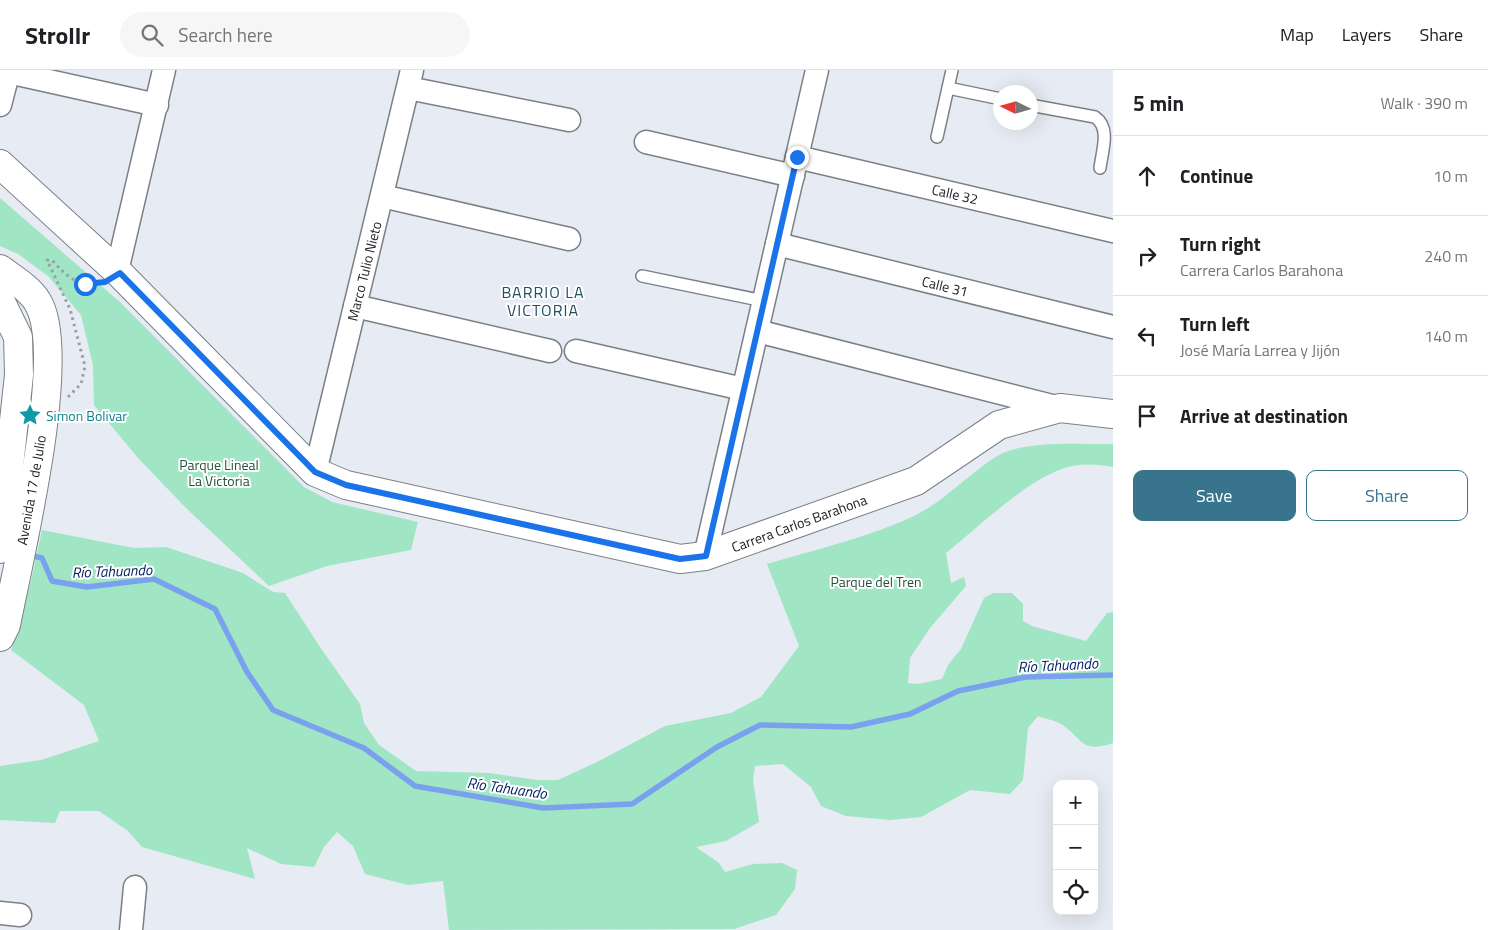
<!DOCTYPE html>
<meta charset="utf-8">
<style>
:root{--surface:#fff;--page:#f6f6f6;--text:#202124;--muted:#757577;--line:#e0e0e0;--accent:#38748b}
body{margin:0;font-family:"Titillium Web",sans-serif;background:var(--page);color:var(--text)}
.controls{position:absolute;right:15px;bottom:15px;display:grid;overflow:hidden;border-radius:10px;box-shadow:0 5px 20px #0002}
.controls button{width:45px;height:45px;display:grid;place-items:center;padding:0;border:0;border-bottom:1px solid var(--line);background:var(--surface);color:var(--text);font:25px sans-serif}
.compass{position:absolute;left:993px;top:15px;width:45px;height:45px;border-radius:50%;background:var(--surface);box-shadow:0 5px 20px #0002;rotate:275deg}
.stop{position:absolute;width:15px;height:15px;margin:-11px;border:4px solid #1a73e8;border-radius:50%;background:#fff}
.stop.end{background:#1a73e8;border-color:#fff;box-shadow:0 1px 5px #0008}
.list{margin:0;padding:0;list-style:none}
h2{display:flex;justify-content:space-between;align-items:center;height:65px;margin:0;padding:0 20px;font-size:21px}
h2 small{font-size:16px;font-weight:400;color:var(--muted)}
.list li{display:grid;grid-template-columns:32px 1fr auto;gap:15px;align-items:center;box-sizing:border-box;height:80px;padding:0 20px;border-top:1px solid var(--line)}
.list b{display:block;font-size:19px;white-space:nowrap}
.list p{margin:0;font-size:16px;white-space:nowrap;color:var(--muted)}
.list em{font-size:16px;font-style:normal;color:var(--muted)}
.actions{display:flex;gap:10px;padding:15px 20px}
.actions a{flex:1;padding:11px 0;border:1px solid var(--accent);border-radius:10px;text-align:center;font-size:18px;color:var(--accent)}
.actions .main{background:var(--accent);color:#fff}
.icon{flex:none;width:28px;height:28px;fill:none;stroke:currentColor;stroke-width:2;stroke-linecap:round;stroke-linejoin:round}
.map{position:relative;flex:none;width:1113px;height:860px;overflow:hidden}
header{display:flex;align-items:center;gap:30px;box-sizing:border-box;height:70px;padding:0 25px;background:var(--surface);border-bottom:1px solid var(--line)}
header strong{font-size:24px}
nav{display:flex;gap:28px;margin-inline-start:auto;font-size:18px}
.search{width:350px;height:45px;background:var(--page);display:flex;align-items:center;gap:12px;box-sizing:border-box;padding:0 18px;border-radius:28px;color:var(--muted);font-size:19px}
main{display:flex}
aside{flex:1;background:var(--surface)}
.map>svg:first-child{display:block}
</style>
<header>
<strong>Strollr</strong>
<div class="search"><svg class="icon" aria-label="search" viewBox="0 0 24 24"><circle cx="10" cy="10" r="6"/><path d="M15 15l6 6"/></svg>Search here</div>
<nav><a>Map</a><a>Layers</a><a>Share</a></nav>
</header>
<main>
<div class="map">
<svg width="1113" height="860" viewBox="0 0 1113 860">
<rect width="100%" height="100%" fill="#e7ebf3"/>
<g fill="#a0e5c4">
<path d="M 0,128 L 120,232 L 304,417 L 332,432 L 418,452 L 411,480 L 327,496 L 269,516 L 187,439 L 138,388 L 94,335 L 93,295 L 81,245 L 48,206 L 18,184 L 0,176 Z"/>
<path d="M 1113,374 L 1113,397 C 1102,395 1090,394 1079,395 C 1038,398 979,457 946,483 L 951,513 L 964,507 L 966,516 L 930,558 L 910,588 L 908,613 L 918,614 L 942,609 L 948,595 L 961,579 L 984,528 L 993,523 L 1012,523 L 1023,534 L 1023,551 L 1032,556 L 1086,571 L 1107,543 L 1113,542 L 1113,673 C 1080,684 1083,668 1061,654 C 1055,650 1045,649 1038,646 L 1028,658 L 1023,710 L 1010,724 L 970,720 L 921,747 L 890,750 L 846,746 L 821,736 L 811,717 L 783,694 L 755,696 L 753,709 L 759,752 L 726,771 L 696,777 L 719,793 L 725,802 L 753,794 L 782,793 L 797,800 L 795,819 L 776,845 L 734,859 L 449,860 L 443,811 L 408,815 L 365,804 L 353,776 L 337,762 L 324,777 L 314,797 L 281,794 L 247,778 L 255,809 L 142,777 L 128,761 L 99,741 L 60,741 L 55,753 L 0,750 L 0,696 L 41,690 L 99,671 L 84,635 L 11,580 L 31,511 L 42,460 L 134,478 L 166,477 L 243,503 L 273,522 L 285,523 L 320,577 L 360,634 L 364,653 L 379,675 L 416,701 L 489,703 L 537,710 L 558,710 L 597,692 L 665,656 L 731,643 L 761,627 L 799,576 L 767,494 C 817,479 871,467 918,444 C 946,429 967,406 994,388 C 1023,369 1078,375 1113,374 Z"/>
</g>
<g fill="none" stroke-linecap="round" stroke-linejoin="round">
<path stroke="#79a1ed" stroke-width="5.5" d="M 28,485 L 42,488 L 52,511 L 87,517 L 154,509 L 215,539 L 247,602 L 273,640 L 364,678 L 415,716 L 543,738 L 632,734 L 717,677 L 760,655 L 851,657 L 910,644 L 958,621 L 1026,607 L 1113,605"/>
<defs>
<g id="lane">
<path d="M 948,18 L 1001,29"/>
<path d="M 1030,35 L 1095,47 C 1111,58 1102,81 1100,98"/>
<path d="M 937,67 L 952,0"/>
<path d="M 642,206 L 764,231"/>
</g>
<g id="street">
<path d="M 8,2 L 157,35"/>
<path d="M 408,18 L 569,50"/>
<path d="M 0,35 L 9,0"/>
<path d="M 646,72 L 793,106"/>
<path d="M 797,87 L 1113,161"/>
<path d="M 382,126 L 569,169"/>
<path d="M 777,174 L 1113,257"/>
<path d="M 117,201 L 164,0"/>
<path d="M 355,236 L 550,281"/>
<path d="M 757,261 L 1060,338"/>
<path d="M 576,281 L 743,319"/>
<path d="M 315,402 L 412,0"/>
<path d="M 705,486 L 817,0"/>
<path d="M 0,843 L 20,845"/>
<path d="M 131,860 L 135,817"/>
</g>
<g id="secondary">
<path d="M 0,94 L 119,203 L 315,402 L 346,415 L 680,489 L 705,486 L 916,411 L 999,355 L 1060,338 L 1113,344"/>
<path d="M 0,199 C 12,208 29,218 37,231 C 70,281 18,492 6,555 L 0,567"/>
<path d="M 0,230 L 18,267 L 19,305 L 0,479"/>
</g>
</defs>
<use href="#lane" stroke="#7b8087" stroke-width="14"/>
<use href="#street" stroke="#7b8087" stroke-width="25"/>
<use href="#secondary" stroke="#7b8087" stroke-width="30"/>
<path stroke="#9a9da3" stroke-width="3" stroke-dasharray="2.5 4" stroke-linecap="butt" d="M 68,327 L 81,314 L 85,296 L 70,239 L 47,190 L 52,190 C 65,205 78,217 98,214"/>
<use href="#lane" stroke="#fff" stroke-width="11"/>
<use href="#street" stroke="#fff" stroke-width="22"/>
<use href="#secondary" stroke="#fff" stroke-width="28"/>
</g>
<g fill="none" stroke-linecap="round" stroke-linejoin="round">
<path stroke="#1a73e8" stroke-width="6" d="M 85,214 L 105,212 L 120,203 L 315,402 L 346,415 L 680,489 L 706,486 L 797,87"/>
</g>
<defs>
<symbol id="sight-bare" viewBox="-9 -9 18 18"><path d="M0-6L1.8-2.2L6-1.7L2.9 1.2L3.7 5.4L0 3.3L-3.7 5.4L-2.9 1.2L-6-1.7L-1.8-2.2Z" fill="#0f9aa8" stroke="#fff" stroke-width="2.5" paint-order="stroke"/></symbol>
</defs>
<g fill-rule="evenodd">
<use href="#sight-bare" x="14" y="329" width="32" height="32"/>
</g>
<g text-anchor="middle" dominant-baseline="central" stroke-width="4" stroke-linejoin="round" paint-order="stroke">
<g font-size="14" fill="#202124" stroke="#fff">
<text transform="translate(955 124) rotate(13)">Calle 32</text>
<text transform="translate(364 201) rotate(-76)">Marco Tulio Nieto</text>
<text transform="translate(945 216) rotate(14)">Calle 31</text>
<text transform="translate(31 420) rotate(-80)">Avenida 17 de Julio</text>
<text transform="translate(799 453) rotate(-20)">Carrera Carlos Barahona</text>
</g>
<g font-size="14" fill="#0d838f" stroke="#fff" text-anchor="start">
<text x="46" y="345">Simon Bolivar</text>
</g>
<g font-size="14" fill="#24513e" stroke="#fff">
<text x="219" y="394">Parque Lineal<tspan x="219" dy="16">La Victoria</tspan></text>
<text x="876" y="511">Parque del Tren</text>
</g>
<g font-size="15" font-style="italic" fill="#042364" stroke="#fff">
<text transform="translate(112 501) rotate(-2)">Río Tahuando</text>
<text transform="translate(1058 595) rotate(-3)">Río Tahuando</text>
<text transform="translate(507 718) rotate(8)">Río Tahuando</text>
</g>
<g font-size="16" letter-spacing="1" fill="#1f4f62" stroke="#fff">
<text x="543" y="222">BARRIO LA<tspan x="543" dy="18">VICTORIA</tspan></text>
</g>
</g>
</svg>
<div class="controls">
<button>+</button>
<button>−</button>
<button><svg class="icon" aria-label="locate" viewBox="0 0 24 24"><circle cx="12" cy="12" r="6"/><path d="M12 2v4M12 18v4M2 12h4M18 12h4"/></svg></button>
</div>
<svg class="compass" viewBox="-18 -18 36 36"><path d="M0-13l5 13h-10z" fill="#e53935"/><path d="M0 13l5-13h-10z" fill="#757577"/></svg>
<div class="stop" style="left:85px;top:214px"></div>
<div class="stop end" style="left:797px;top:87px"></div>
</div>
<aside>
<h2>5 min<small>Walk · 390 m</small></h2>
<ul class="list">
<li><svg class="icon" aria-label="ahead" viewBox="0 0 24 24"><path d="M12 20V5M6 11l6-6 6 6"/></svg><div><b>Continue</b></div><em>10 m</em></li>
<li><svg class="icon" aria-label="right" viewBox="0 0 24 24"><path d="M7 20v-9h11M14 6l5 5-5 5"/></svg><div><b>Turn right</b><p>Carrera Carlos Barahona</p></div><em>240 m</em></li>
<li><svg class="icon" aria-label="left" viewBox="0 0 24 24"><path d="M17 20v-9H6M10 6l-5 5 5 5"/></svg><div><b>Turn left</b><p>José María Larrea y Jijón</p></div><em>140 m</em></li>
<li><svg class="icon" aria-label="arrive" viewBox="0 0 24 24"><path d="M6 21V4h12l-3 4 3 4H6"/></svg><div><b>Arrive at destination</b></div></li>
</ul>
<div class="actions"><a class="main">Save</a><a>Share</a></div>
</aside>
</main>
